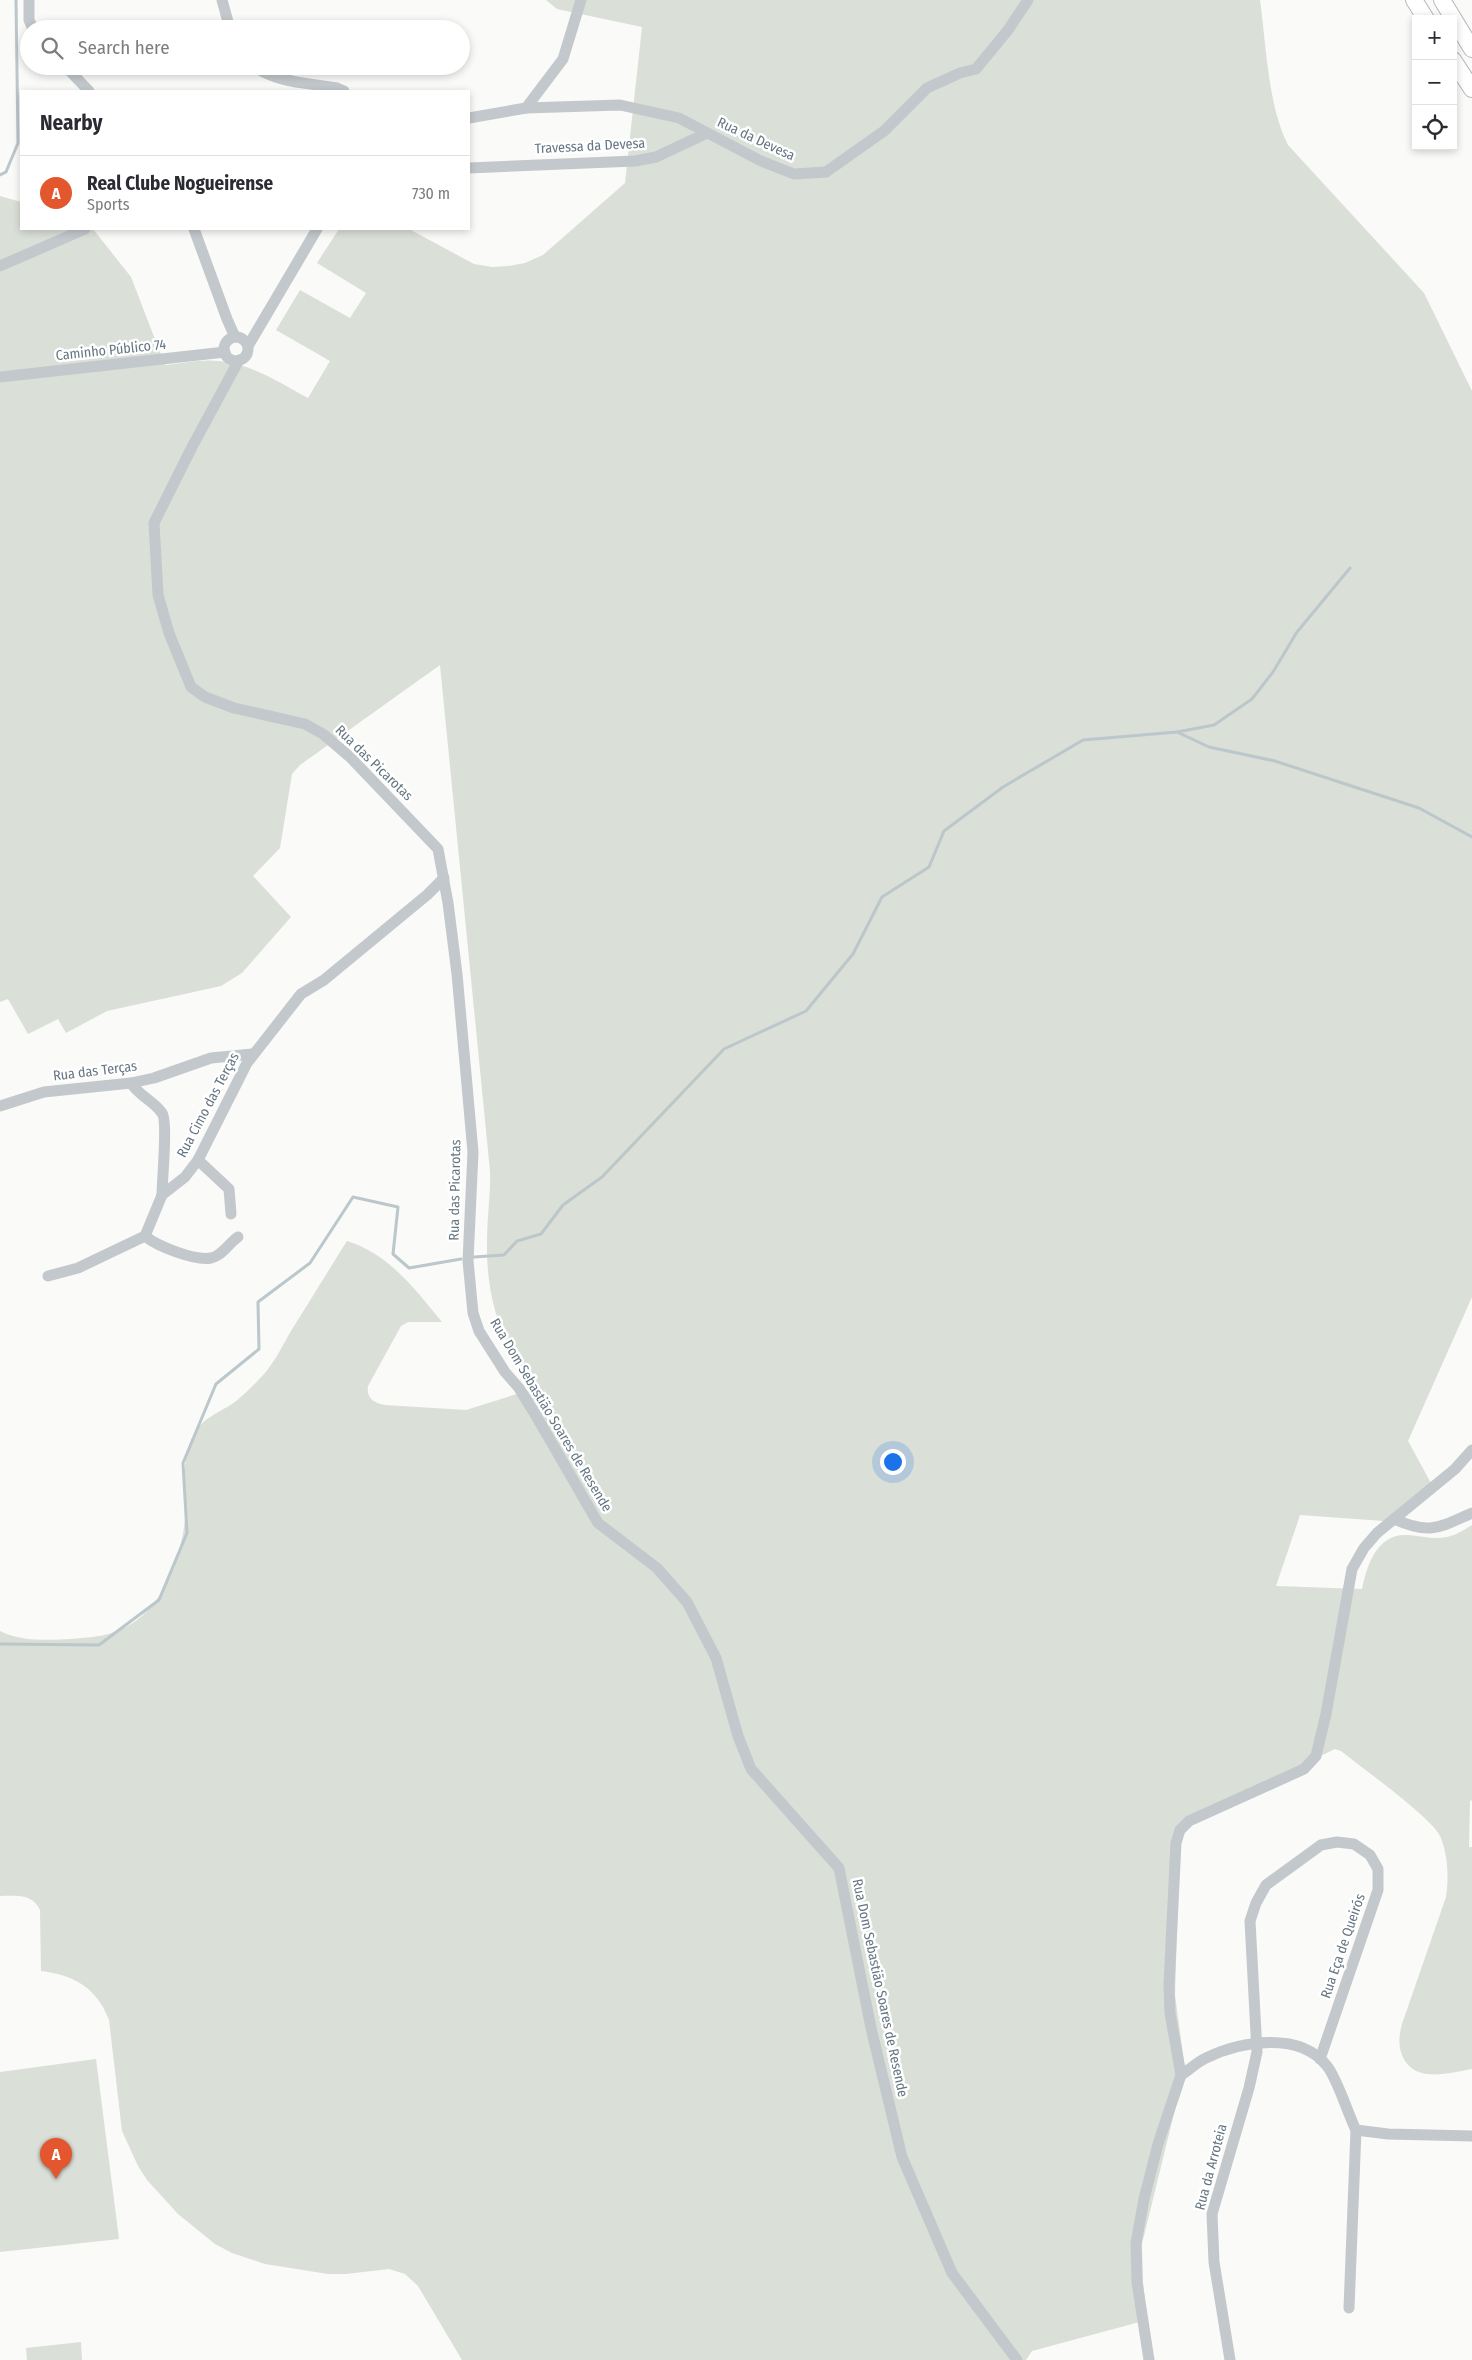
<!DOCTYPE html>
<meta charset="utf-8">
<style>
:root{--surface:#fff;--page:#f2f2f3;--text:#2b2b33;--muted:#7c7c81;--line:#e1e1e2;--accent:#e4572e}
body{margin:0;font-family:"Fira Sans Condensed",sans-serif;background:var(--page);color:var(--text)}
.controls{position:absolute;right:15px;top:15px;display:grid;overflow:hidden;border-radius:0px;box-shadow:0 2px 8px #0003}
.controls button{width:45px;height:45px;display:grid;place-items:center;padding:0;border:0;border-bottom:1px solid var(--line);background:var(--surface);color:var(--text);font:25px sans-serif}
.you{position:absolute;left:892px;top:1461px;width:18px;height:18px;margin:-12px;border:4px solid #fff;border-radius:50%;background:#1a73e8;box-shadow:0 0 0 8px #1a73e833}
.badge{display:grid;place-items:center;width:32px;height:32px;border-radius:50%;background:var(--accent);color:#fff;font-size:16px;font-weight:700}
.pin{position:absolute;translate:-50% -41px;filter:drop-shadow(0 1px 2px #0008)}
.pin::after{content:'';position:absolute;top:26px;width:18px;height:15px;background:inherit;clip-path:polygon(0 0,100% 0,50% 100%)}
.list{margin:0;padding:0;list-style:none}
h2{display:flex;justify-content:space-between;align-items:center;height:65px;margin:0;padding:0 20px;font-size:21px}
h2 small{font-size:16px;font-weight:400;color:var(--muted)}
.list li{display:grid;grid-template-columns:32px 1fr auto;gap:15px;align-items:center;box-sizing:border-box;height:75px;padding:0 20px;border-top:1px solid var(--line)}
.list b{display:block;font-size:19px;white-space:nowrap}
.list p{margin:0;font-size:16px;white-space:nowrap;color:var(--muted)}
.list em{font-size:16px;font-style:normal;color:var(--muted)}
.icon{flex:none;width:28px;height:28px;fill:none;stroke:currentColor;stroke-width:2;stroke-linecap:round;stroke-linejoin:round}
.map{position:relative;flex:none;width:1472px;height:2360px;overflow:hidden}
.search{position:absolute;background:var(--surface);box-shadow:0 2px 8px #0003;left:20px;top:20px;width:450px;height:55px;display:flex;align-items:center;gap:12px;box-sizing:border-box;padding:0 18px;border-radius:28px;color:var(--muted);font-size:19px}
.panel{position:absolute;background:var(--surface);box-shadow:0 2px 8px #0003;left:20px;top:90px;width:450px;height:140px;border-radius:0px}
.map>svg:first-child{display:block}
</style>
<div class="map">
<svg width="1472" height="2360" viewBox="0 0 1472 2360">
<rect width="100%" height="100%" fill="#fafaf8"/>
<g fill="#dadfd7">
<path d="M 546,0 L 1260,0 C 1266,43 1268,107 1288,145 L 1424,293 L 1472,391 L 1472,1297 L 1408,1441 L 1432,1485 L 1384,1521 L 1300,1515 L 1276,1586 L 1362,1589 C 1367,1565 1377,1533 1408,1535 C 1421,1536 1434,1540 1447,1537 C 1456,1535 1464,1530 1472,1525 L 1472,1800 L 1470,1801 L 1469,1847 L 1472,1847 L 1472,2069 C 1448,2073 1414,2084 1402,2055 C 1398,2045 1399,2035 1402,2024 L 1446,1897 C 1449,1878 1448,1854 1440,1836 C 1432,1818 1361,1767 1341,1751 L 1335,1749 L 1194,1816 L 1180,1839 L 1175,1995 L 1185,2069 L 1142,2244 L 1143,2282 L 1147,2320 L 1032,2351 L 1026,2360 L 462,2360 L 418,2286 L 405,2274 L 389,2269 L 346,2274 L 328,2274 L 265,2264 L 232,2253 L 215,2244 L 178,2214 L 147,2180 L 138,2166 L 122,2131 L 109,2020 C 97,1988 74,1975 41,1971 L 40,1910 C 32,1893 16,1896 0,1896 L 0,1631 C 22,1643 57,1640 82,1638 C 95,1637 110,1635 122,1629 C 162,1611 181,1560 185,1519 C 187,1489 179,1463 194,1434 C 203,1417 221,1412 235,1402 C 246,1393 256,1383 265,1373 C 275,1361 283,1345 291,1331 C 310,1301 328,1271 347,1241 C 389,1254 415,1289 442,1322 L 408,1322 L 401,1326 L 368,1386 C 366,1398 374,1403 385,1405 L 466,1410 L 536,1388 C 500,1339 486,1301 487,1239 C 487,1216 491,1194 490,1171 L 440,665 L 300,765 L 292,774 L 280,848 L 253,876 L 291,917 L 242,973 L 221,986 L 107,1011 L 66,1033 L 58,1019 L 28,1034 L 8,999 L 0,1002 L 0,196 L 21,202 L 21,229 L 93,229 L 131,277 L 165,365 C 182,363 202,359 219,361 C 252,364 280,383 308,398 L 330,361 L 276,330 L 300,290 L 350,318 L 366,293 L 317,263 L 339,229 L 409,229 L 474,264 L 492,267 L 509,266 L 525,263 L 543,255 L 625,183 L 642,27 L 557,9 Z"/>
<path d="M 96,2059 L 119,2239 L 0,2252 L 0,2072 Z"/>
<path d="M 81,2342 L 82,2360 L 27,2360 L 26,2348 Z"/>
</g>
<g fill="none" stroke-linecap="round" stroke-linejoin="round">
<g stroke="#bbc7cb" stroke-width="3">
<path d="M 0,175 L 6,172 L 18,143 L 16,0"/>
<path d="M 1177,732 L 1209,747 L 1275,761 L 1419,808 L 1472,837"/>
<path d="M 474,1257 L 504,1255 L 517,1241 L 541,1234 L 563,1205 L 602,1177 L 724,1049 L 806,1011 L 853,954 L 882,897 L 929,867 L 944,831 L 1003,787 L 1083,740 L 1177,732 L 1214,725 L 1252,699 L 1273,672 L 1297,632 L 1350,568"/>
<path d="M 0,1644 L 99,1645 L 159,1600 L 187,1533 L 183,1463 L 216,1384 L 259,1349 L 258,1302 L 310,1263 L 353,1197 L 398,1207 L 393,1254 L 409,1268 L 461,1259"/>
</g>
<defs>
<g id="highway">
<path d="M 1414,0 L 1426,19"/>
<path d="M 1442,0 L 1472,49"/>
<path d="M 1453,60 L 1472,89"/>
</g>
</defs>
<use href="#highway" stroke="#b4b9bd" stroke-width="18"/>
<g stroke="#c3c8cc" stroke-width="11">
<path d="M 29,0 L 29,20 L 33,29"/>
<path d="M 222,0 L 230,29"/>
<path d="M 65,66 L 89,91"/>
<path d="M 254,66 C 275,83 311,83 337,88 L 344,91"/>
<path d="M 526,108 L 563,59 L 581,0"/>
<path d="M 469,118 L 526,108 L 620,105 L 679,118 L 761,161 L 794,174 L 826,172 L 884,131 L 927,88 L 960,73 L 976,69 L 1008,30 L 1028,0"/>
<path d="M 469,168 L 635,161 L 656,157 L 707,133"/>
<path d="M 194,229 L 227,319 L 235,337"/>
<path d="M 0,266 L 85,229"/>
<circle cx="236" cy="349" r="12"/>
<path d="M 248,346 L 317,229"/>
<path d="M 239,360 L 192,447 L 154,523 L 158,595 L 169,633 L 191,687 L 205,697 L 234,708 L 305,724 L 323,734 L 350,757 L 438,849 L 448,903 L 457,974 L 473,1152 L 468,1261 L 473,1313 L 479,1331 L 505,1372 L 519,1388 L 535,1414 L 598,1523 L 657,1568 L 687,1602 L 716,1658 L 738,1736 L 751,1769 L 839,1868 L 871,2028 L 902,2157 L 952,2273 L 1017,2360"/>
<path d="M 0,377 L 225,352"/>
<path d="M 131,1083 C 140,1097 153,1100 162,1113 C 168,1121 162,1180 162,1195"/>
<path d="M 0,1106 L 44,1092 L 131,1083 L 154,1078 L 211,1058 L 253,1054"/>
<path d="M 198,1160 L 229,1189 L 231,1214"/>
<path d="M 145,1236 L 162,1195 L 185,1177 L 198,1160 L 247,1063 L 301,994 L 324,980 L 427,895 L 444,878"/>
<path d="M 145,1236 C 157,1246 194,1261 211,1258 C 222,1256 229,1243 238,1237"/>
<path d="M 48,1276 L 78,1268 L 145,1236"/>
<path d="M 1394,1519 C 1430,1535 1438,1528 1472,1513"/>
<path d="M 1181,2075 C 1189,2070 1197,2062 1206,2058 C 1241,2041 1300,2031 1327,2066 C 1337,2078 1348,2114 1356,2130 L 1388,2134 L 1472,2136"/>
<path d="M 1349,2308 L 1356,2130"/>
<path d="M 1149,2360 L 1137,2282 L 1136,2243 L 1144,2199 L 1158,2144 L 1181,2075 L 1170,2013 L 1169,1985 L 1176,1843 L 1180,1830 L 1189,1821 L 1304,1769 L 1316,1756 L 1326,1714 L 1352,1569 L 1364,1548 L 1377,1533 L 1455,1469 L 1472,1450"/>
<path d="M 1230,2360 L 1214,2262 L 1212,2214 L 1249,2088 L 1257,2052 L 1250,1921 L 1256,1903 L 1266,1885 L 1321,1845 L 1337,1842 L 1354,1844 L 1370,1855 L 1378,1869 L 1378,1890 L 1320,2059"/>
</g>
<use href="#highway" stroke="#fff" stroke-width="16"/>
</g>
<g text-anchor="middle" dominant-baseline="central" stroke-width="5" stroke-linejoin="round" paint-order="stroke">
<g font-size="14" fill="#657683" stroke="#fff">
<text transform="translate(756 139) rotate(25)">Rua da Devesa</text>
<text transform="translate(590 146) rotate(-3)">Travessa da Devesa</text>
<text transform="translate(111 350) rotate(-6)">Caminho Público 74</text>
<text transform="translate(374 763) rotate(44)">Rua das Picarotas</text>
<text transform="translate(95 1071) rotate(-7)">Rua das Terças</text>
<text transform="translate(208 1105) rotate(-62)">Rua Cimo das Terças</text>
<text transform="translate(455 1190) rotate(-89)">Rua das Picarotas</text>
<text transform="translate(551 1415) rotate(59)">Rua Dom Sebastião Soares de Resende</text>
<text transform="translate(1343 1946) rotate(-71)">Rua Eça de Queirós</text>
<text transform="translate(880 1988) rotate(78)">Rua Dom Sebastião Soares de Resende</text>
<text transform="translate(1211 2167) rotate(-75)">Rua da Arroteia</text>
</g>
</g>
</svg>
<div class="controls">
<button>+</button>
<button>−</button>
<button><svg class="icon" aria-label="locate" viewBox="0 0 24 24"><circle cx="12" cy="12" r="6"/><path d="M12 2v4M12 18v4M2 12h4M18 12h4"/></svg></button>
</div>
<div class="you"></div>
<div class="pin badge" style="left:56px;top:2179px">A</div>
<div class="search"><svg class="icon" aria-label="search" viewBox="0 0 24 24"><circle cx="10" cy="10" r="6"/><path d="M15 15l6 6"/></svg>Search here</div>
<section class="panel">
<h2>Nearby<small></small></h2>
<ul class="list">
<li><span class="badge">A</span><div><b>Real Clube Nogueirense</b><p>Sports</p></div><em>730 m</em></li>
</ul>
</section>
</div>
